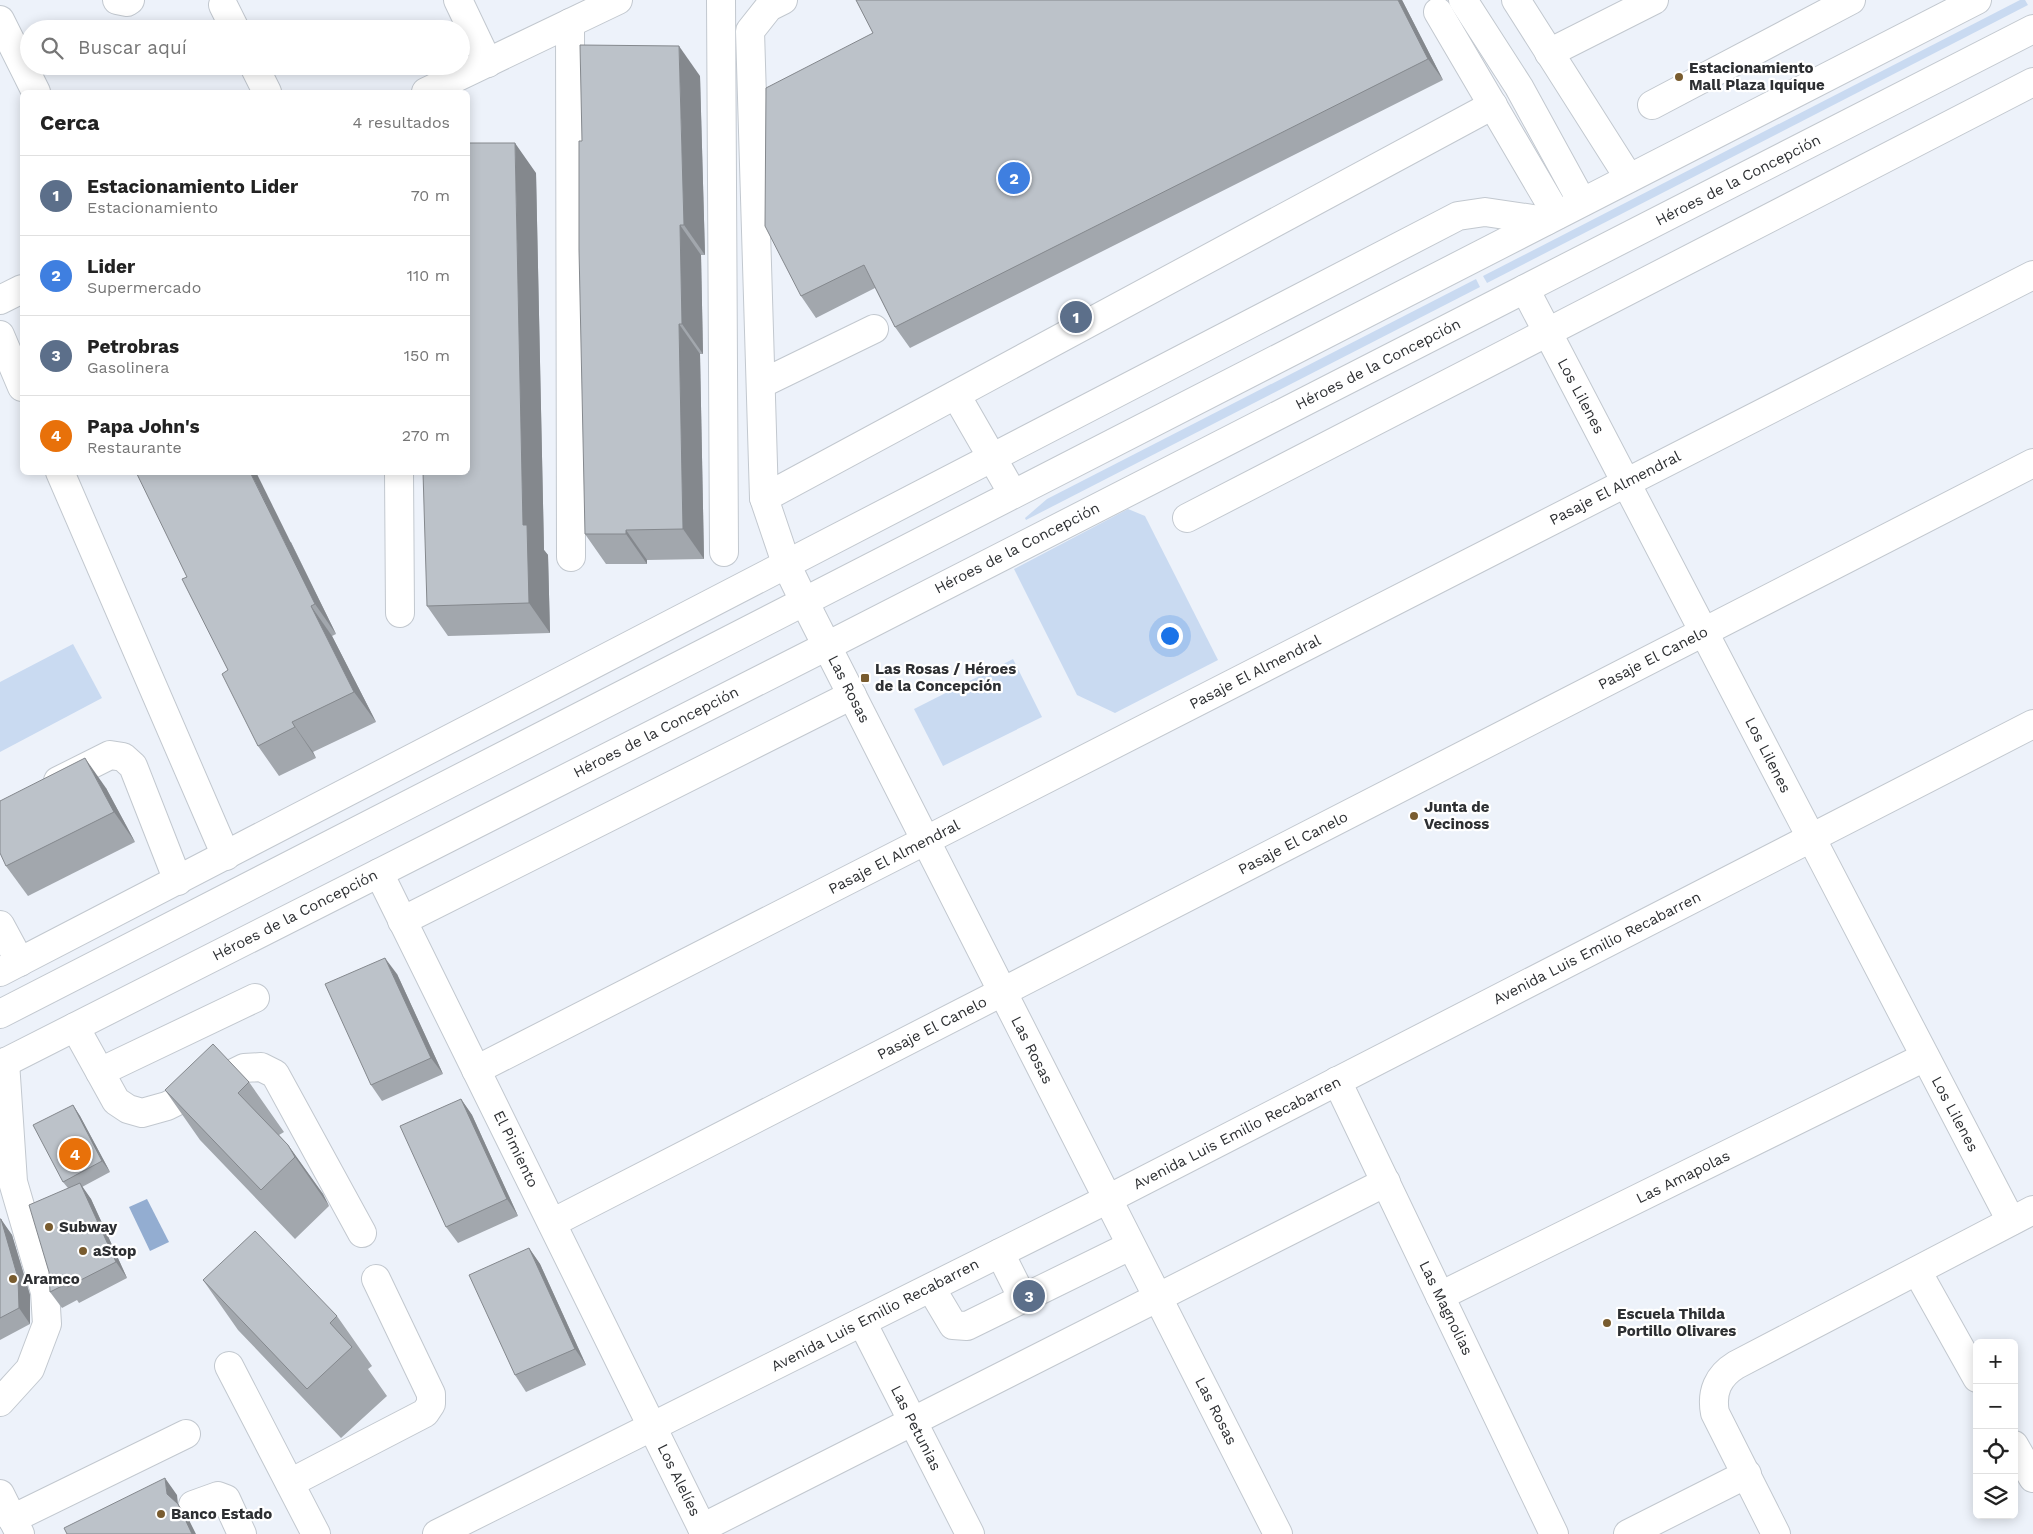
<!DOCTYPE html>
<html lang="es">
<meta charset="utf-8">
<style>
:root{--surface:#fff;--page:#f2f2f2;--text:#222;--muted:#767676;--line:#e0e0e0;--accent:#b45309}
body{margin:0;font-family:"Work Sans",sans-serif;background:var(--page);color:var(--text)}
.controls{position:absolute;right:15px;bottom:15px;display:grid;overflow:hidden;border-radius:8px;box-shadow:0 2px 12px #0003}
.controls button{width:45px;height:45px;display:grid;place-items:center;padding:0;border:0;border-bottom:1px solid var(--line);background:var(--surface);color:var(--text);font:25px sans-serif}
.you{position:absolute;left:1169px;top:635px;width:18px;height:18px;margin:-12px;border:4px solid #fff;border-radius:50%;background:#1a73e8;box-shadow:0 0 0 8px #1a73e833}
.badge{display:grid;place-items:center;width:32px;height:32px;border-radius:50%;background:var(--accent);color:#fff;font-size:16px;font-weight:700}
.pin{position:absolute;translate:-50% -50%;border:2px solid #fff;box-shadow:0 1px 5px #0006}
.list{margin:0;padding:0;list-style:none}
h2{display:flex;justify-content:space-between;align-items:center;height:65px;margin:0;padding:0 20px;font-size:21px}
h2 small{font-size:16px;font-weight:400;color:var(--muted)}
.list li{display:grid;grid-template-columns:32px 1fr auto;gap:15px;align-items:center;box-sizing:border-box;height:80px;padding:0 20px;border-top:1px solid var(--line)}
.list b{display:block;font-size:19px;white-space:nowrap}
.list p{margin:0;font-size:16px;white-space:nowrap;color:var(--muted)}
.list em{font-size:16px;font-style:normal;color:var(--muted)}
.icon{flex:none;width:28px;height:28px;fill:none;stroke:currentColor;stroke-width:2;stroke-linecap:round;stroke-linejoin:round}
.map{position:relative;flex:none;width:2033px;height:1534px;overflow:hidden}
.search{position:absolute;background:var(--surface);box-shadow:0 2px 12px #0003;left:20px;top:20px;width:450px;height:55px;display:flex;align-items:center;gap:12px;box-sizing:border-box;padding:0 18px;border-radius:28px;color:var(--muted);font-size:19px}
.panel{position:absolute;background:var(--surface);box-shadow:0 2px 12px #0003;left:20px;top:90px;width:450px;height:385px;border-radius:8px}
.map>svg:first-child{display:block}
</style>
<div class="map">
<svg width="2033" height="1534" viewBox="0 0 2033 1534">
<rect width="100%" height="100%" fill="#edf2fa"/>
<g fill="#c9daf1">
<path d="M 2020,0 L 2025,0 L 2028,5 L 1487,283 L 1483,276 Z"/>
<path d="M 1476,279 L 1480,287 L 1026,520 L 1025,518 L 1047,499 Z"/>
<path d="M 1128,509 L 1145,516 L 1218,660 L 1115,713 L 1077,695 L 1014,569 Z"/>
<path d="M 73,644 L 102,698 L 0,752 L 0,682 Z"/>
<path d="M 1013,659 L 1042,717 L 943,766 L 914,709 Z"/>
</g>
<path fill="#93add1" d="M 147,1199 L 169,1242 L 150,1251 L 129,1207 Z"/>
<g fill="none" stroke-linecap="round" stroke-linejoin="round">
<defs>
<g id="minor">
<path d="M 117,0 L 127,2 L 130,0"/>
<path d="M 458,0 L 488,63"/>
<path d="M 721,0 L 724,552"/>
<path d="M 783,0 L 769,7 L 750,31 L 764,498 L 787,566 L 804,601 L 1278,1534"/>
<path d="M 1463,0 L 1519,87 L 1582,202"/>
<path d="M 1516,0 L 1629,178"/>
<path d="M 223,5 L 235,29"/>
<path d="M 1438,12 L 1557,215"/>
<path d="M 0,20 L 36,92"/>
<path d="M 570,23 L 571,557"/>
<path d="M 1549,53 L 1654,0"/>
<path d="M 254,66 L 267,92"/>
<path d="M 426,92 L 618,0"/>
<path d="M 1652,105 L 1851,0"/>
<path d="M 1525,289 L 2011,1221"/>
<path d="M 0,300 L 22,289"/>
<path d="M 0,335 L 22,387"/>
<path d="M 761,384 L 874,329"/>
<path d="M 956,395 L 1013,494"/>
<path d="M 60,472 L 226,856"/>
<path d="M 399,472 L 400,613"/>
<path d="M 764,498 L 1493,105"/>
<path d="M 1187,518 L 2033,82"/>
<path d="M 58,781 L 110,755 L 123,757 L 133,766 L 178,881"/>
<path d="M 379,873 L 705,1534"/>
<path d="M 402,921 L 852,695"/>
<path d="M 0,925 L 20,962"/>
<path d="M 0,972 L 1458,216 L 1485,212 L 1546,221"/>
<path d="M 75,1027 L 116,1101 L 128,1109 L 142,1113 L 167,1106 L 244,1068 L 261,1067 L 275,1074 L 362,1233"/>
<path d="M 476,1070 L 2033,275"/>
<path d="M 100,1072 L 255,998"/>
<path d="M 1337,1081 L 1554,1534"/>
<path d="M 552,1223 L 2033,463"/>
<path d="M 1000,1253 L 1023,1299"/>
<path d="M 1917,1271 L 1977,1378"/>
<path d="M 931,1288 L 953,1325 L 967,1326 L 1130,1246"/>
<path d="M 1440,1296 L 1925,1057"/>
<path d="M 862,1322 L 970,1534"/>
<path d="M 229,1366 L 316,1534"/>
<path d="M 0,1402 L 30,1369 L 47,1324 L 45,1292 L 13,1182 L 5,1062"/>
<path d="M 2014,1445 L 2033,1478"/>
<path d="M 290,1483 L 425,1413 L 431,1404 L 431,1394 L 376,1279"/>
<path d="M 193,1505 L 218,1496 L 226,1499 L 242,1534"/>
<path d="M 12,1519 L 186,1434"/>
<path d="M 702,1528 L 1386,1182"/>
<path d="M 437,1534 L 1108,1199 L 2033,724"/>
<path d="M 1628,1534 L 1747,1474"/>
<path d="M 1776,1534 L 1715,1413 C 1711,1392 1718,1376 1736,1365 L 2033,1210"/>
</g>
<g id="major">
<path d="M 0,1014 L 1977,0"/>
<path d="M 0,1065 L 827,646 L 2033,29"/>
<path d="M 0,1494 L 20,1534"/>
</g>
</defs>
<use href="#minor" stroke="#c2c8cf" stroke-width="30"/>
<use href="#major" stroke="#c2c8cf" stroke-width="30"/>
<use href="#minor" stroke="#fff" stroke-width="28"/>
<use href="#major" stroke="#fff" stroke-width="28"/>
</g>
<g fill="#a2a7ad">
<path d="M 856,0 L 1402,0 L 1443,80 L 910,348 L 895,327 L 875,288 L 816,318 L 801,296 L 873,33 Z"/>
<path d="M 700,76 L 705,255 L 701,255 L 703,354 L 700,354 L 704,559 L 647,560 L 647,564 L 606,564 L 585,534 Z"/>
<path d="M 536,173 L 544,550 L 548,555 L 550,633 L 448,636 L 427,606 Z"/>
<path d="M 291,542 L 336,634 L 332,636 L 376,722 L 313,752 L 316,758 L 279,776 L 258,746 L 228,670 L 187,577 Z"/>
<path d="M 106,788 L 135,842 L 28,896 L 6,866 Z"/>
<path d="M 397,974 L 443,1074 L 382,1101 L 371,1085 Z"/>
<path d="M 249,1082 L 284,1132 L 279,1135 L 288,1145 L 323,1194 L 329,1206 L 295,1239 L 200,1140 L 165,1090 Z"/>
<path d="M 461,1099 L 472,1115 L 518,1216 L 458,1243 L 446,1227 Z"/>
<path d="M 73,1105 L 80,1116 L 110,1172 L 82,1187 L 91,1199 L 127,1278 L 79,1303 L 77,1300 L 62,1308 L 50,1292 L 68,1188 L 63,1182 Z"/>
<path d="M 0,1219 L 12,1235 L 30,1295 L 30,1324 L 0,1340 Z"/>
<path d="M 529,1248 L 540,1264 L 586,1365 L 526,1392 L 515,1375 Z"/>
<path d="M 203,1280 L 337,1316 L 372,1366 L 368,1369 L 387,1396 L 341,1438 L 238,1330 Z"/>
</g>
<g fill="#84888d">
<path d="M 1398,0 L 1402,0 L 1443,80 L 1428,59 Z"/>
<path d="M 679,46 L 700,76 L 705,255 L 684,225 Z"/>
<path d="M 515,143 L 536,173 L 544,550 L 548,555 L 550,633 L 529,603 L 523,525 Z"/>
<path d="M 680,225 L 701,255 L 703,354 L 682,324 Z"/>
<path d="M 679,324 L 700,354 L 704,559 L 683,529 Z"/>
<path d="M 250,472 L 256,472 L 336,634 L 315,604 Z"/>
<path d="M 626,530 L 647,560 L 647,564 L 626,534 Z"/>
<path d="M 311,606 L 332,636 L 376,722 L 354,692 Z"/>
<path d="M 292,722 L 313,752 L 316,758 L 295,727 Z"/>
<path d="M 85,758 L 106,788 L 135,842 L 114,812 Z"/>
<path d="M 385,958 L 397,974 L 443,1074 L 431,1058 Z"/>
<path d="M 461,1099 L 472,1115 L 518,1216 L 507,1199 Z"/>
<path d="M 73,1105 L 80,1116 L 110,1172 L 102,1161 Z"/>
<path d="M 288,1145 L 323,1194 L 329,1206 L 295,1157 Z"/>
<path d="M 80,1183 L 91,1199 L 127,1278 L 116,1262 Z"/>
<path d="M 1,1219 L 12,1235 L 30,1295 L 30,1324 L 19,1308 Z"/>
<path d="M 529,1248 L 540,1264 L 586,1365 L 575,1349 Z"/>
<path d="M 165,1478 L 177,1495 L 178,1504 L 189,1520 L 196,1534 L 192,1534 L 167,1494 Z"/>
</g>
<g fill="#bcc2c9" stroke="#84888d">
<path d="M 856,0 L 1398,0 L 1428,59 L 895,327 L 864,265 L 801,296 L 765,226 L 766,88 L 873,33 Z"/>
<path d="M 580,45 L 679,46 L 684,225 L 680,225 L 682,324 L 679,324 L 683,529 L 626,530 L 626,534 L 585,534 L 579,249 L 579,141 L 582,141 Z"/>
<path d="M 468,143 L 515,143 L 523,525 L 527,525 L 529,603 L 427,606 L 423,472 L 468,472 Z"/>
<path d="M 136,472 L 250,472 L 315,604 L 311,606 L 354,692 L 292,722 L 295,727 L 258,746 L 222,674 L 228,670 L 182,579 L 187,577 Z"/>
<path d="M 85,758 L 114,812 L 6,866 L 0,853 L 0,801 Z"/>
<path d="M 385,958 L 431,1058 L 371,1085 L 325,984 Z"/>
<path d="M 213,1044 L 249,1082 L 238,1093 L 288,1145 L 295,1157 L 261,1190 L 165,1090 Z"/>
<path d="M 461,1099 L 507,1199 L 446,1227 L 400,1126 Z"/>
<path d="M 73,1105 L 102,1161 L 63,1182 L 33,1125 Z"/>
<path d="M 80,1183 L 116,1262 L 67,1287 L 66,1284 L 50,1292 L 49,1272 L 29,1205 Z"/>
<path d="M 0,1219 L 1,1219 L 18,1278 L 19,1308 L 0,1318 Z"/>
<path d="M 255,1231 L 337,1316 L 330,1323 L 352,1347 L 307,1389 L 203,1280 Z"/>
<path d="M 529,1248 L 575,1349 L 515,1375 L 469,1275 Z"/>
<path d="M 165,1478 L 167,1494 L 178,1504 L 192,1534 L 67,1534 L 64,1528 Z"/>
</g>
<g fill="#795c2f" stroke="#fff" stroke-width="2">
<circle cx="1679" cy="77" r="5"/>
<rect x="860" y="673" width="10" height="10" rx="2.5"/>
<circle cx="1414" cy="816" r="5"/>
<circle cx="49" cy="1227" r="5"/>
<circle cx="83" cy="1251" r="5"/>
<circle cx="13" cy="1279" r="5"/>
<circle cx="1607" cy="1323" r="5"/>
<circle cx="161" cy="1514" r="5"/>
</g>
<g text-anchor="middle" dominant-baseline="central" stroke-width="4.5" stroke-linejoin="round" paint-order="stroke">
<g font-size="15" font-weight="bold" fill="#2d2f32" stroke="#fff" text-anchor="start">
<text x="1689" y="68">Estacionamiento<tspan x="1689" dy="17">Mall Plaza Iquique</tspan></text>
<text x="875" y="669">Las Rosas / Héroes<tspan x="875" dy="17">de la Concepción</tspan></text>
<text x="1424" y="807">Junta de<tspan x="1424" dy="17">Vecinoss</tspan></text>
<text x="59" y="1227">Subway</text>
<text x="93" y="1251">aStop</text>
<text x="23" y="1279">Aramco</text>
<text x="1617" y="1314">Escuela Thilda<tspan x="1617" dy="17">Portillo Olivares</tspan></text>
<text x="171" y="1514">Banco Estado</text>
</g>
<g font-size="15" fill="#2d2f32" stroke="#fff">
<text transform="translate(1738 180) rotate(-27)">Héroes de la Concepción</text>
<text transform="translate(1378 364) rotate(-27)">Héroes de la Concepción</text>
<text transform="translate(1581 396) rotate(62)">Los Lilenes</text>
<text transform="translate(1615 488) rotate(-27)">Pasaje El Almendral</text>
<text transform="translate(1017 548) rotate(-27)">Héroes de la Concepción</text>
<text transform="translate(1653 658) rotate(-27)">Pasaje El Canelo</text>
<text transform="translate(1255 672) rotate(-27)">Pasaje El Almendral</text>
<text transform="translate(849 689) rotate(63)">Las Rosas</text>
<text transform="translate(656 732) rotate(-27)">Héroes de la Concepción</text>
<text transform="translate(1768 755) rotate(63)">Los Lilenes</text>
<text transform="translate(1293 843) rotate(-27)">Pasaje El Canelo</text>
<text transform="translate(894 857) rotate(-27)">Pasaje El Almendral</text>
<text transform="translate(295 915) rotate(-27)">Héroes de la Concepción</text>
<text transform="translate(1597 948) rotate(-27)">Avenida Luis Emilio Recabarren</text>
<text transform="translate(932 1028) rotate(-27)">Pasaje El Canelo</text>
<text transform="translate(1032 1050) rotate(63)">Las Rosas</text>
<text transform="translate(1955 1114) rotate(62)">Los Lilenes</text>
<text transform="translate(1237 1133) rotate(-27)">Avenida Luis Emilio Recabarren</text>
<text transform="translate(516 1149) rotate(64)">El Pimiento</text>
<text transform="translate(1683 1177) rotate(-26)">Las Amapolas</text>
<text transform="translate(1446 1308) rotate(64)">Las Magnolias</text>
<text transform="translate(875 1315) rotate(-27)">Avenida Luis Emilio Recabarren</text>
<text transform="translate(1216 1411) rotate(63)">Las Rosas</text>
<text transform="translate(916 1428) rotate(63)">Las Petunias</text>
<text transform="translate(679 1480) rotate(64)">Los Alelíes</text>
</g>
</g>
</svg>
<div class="controls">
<button>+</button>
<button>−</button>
<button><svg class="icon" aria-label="locate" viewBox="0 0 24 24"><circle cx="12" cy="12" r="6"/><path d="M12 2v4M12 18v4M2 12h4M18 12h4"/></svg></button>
<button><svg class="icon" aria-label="layers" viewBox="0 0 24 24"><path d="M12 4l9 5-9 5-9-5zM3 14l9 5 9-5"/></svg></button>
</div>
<div class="you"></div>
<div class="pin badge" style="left:1076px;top:317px;background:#5c6f8a">1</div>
<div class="pin badge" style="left:1014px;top:178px;background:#3f7fe0">2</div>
<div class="pin badge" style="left:1029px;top:1296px;background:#5c6f8a">3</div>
<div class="pin badge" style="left:75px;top:1154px;background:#e8710a">4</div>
<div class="search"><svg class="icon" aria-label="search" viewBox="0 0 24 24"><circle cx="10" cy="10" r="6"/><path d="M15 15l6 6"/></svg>Buscar aquí</div>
<section class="panel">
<h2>Cerca<small>4 resultados</small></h2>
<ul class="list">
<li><span class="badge" style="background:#5c6f8a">1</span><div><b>Estacionamiento Lider</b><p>Estacionamiento</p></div><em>70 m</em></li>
<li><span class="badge" style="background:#3f7fe0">2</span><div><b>Lider</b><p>Supermercado</p></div><em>110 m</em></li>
<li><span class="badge" style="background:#5c6f8a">3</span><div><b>Petrobras</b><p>Gasolinera</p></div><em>150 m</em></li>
<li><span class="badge" style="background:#e8710a">4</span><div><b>Papa John's</b><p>Restaurante</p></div><em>270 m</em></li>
</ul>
</section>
</div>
